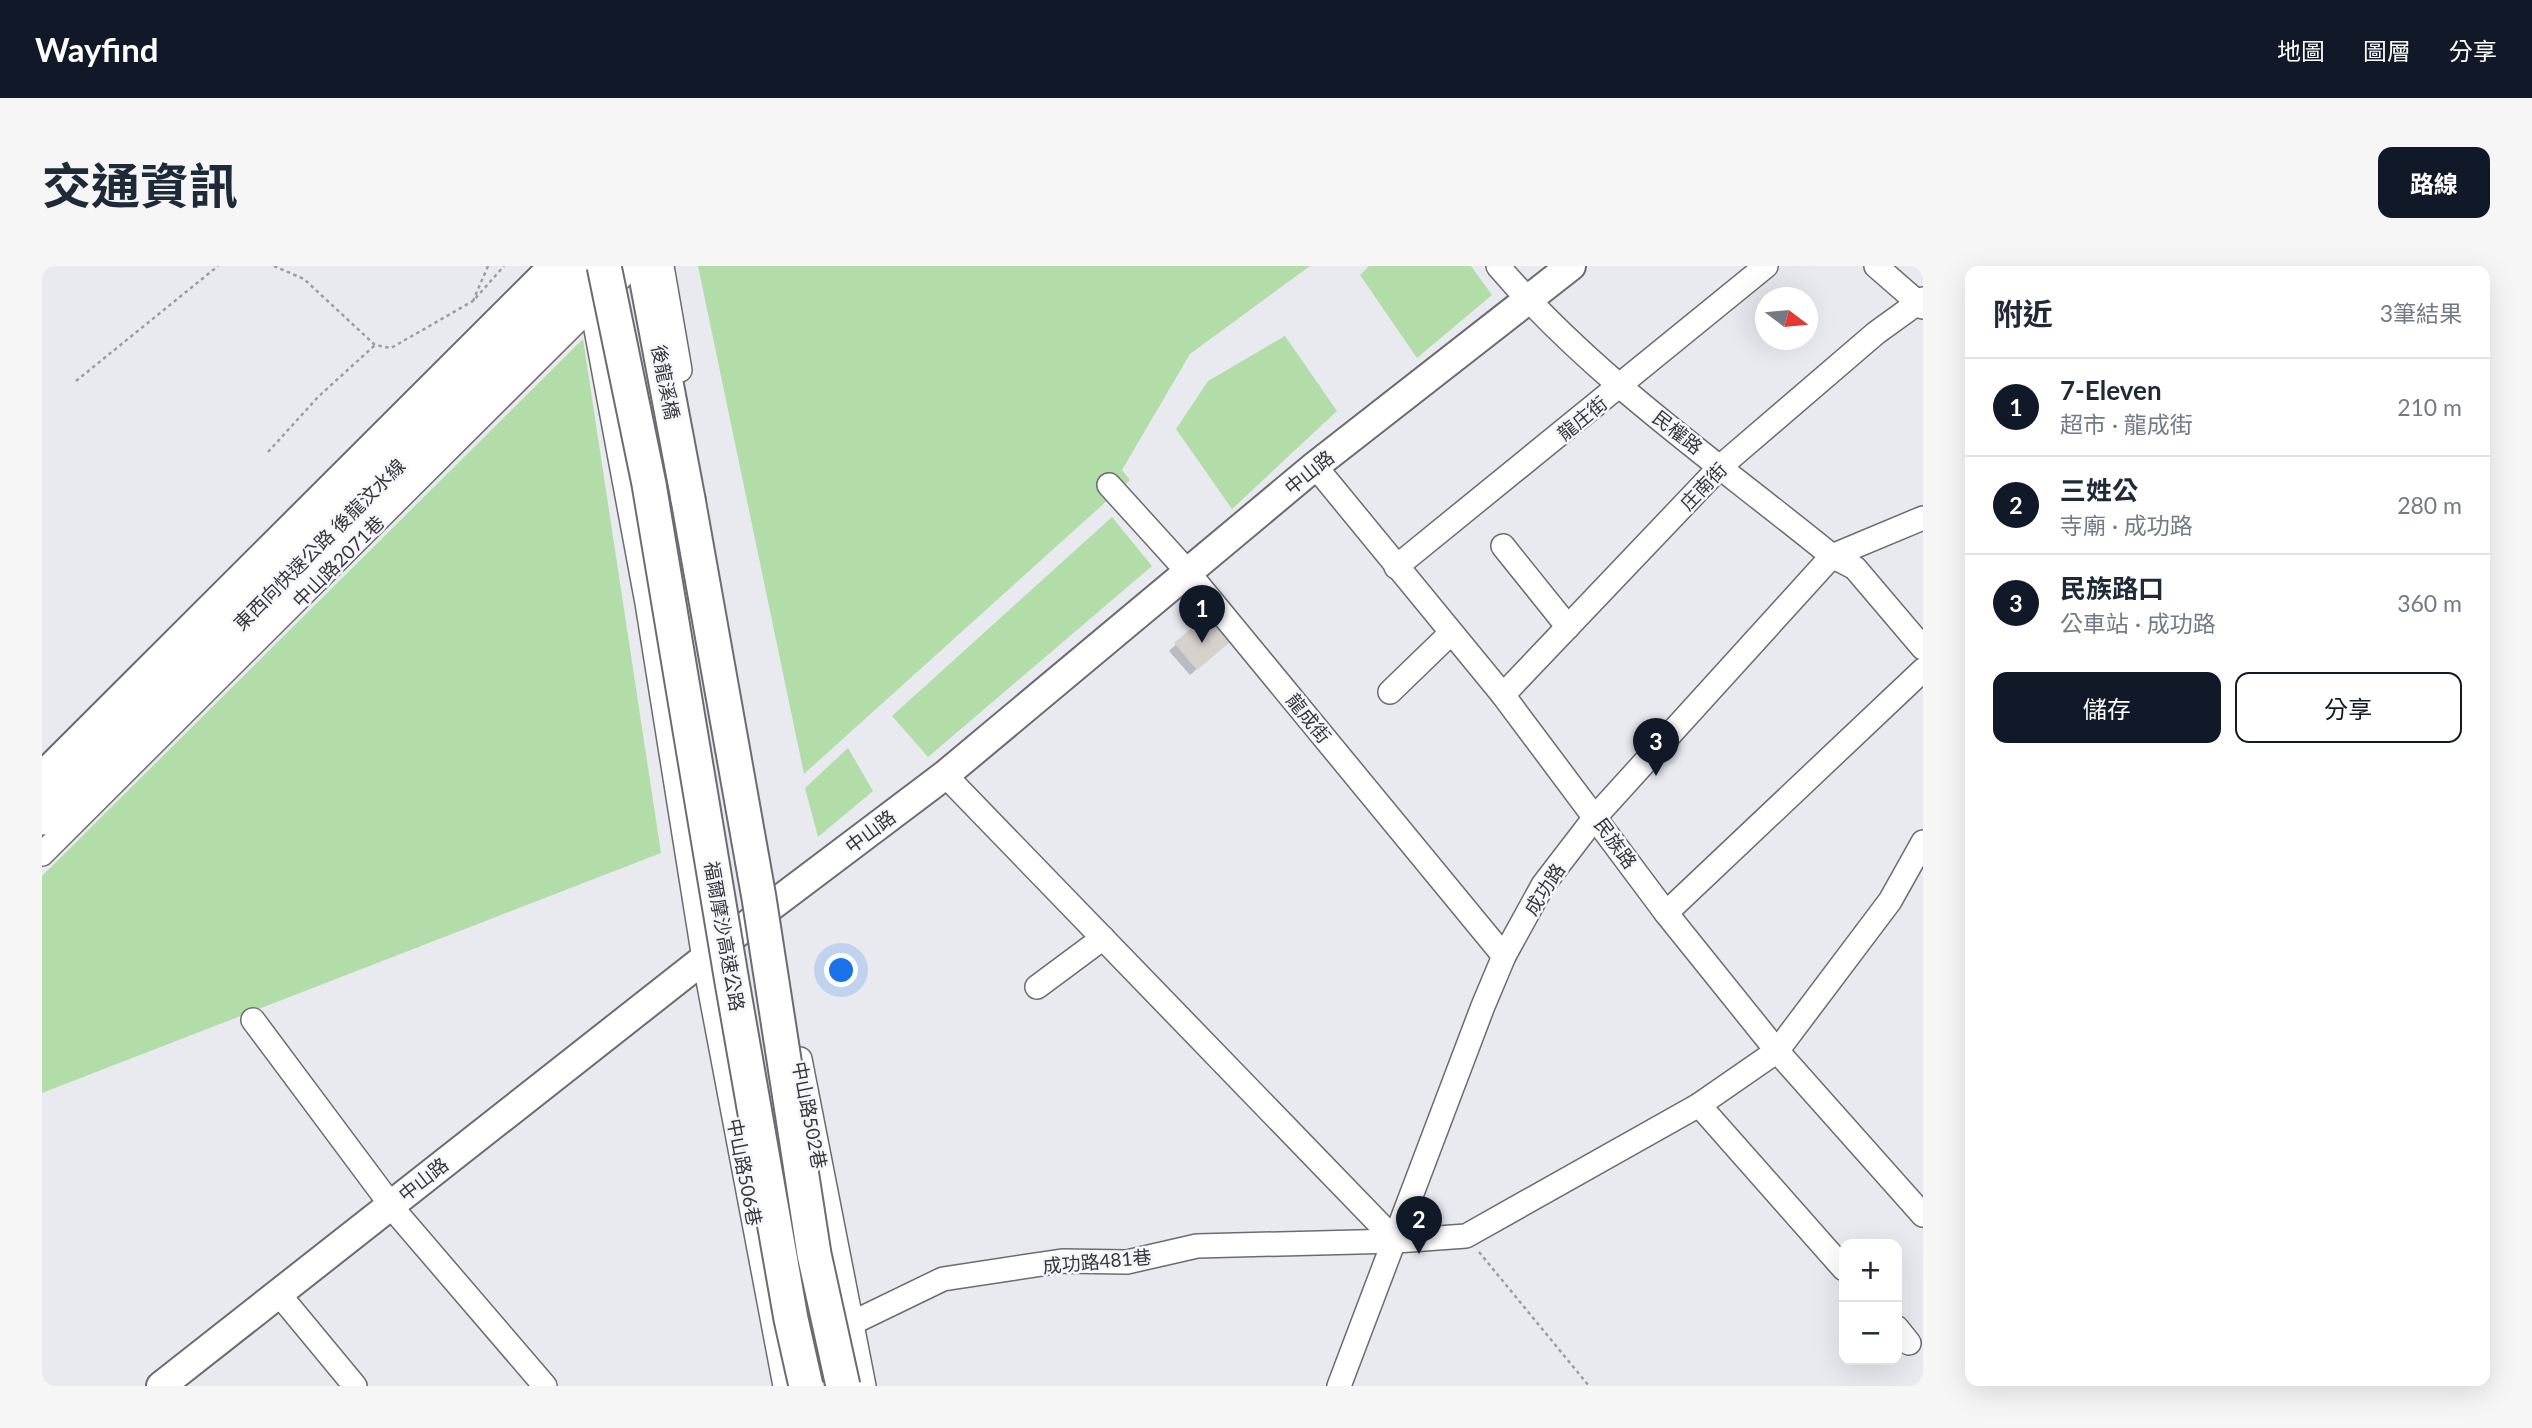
<!DOCTYPE html>
<html lang="zh-TW">
<meta charset="utf-8">
<style>
:root{--surface:#fff;--page:#f6f6f7;--text:#1f2937;--muted:#747a83;--line:#e0e1e3;--accent:#111827}
body{margin:0;font-family:Lato,"Noto Sans TC",sans-serif;background:var(--page);color:var(--text)}
.controls{position:absolute;right:21px;bottom:21px;display:grid;overflow:hidden;border-radius:14px;box-shadow:0 7px 28px #0002}
.controls button{width:63px;height:63px;display:grid;place-items:center;padding:0;border:0;border-bottom:2px solid var(--line);background:var(--surface);color:var(--text);font:35px sans-serif}
.compass{position:absolute;left:1713px;top:21px;width:63px;height:63px;border-radius:50%;background:var(--surface);box-shadow:0 7px 28px #0002;rotate:106deg}
.you{position:absolute;left:800px;top:705px;width:24px;height:24px;margin:-18px;border:5px solid #fff;border-radius:50%;background:#1a73e8;box-shadow:0 0 0 10px #1a73e833}
.badge{display:grid;place-items:center;width:46px;height:46px;border-radius:50%;background:var(--accent);color:#fff;font-size:23px;font-weight:700}
.pin{position:absolute;translate:-50% -58px;filter:drop-shadow(0 2px 4px #0008)}
.pin::after{content:'';position:absolute;top:37px;width:24px;height:21px;background:inherit;clip-path:polygon(0 0,100% 0,50% 100%)}
.list{margin:0;padding:0;list-style:none}
h2{display:flex;justify-content:space-between;align-items:center;height:91px;margin:0;padding:0 28px;font-size:30px}
h2 small{font-size:23px;font-weight:400;color:var(--muted)}
.list li{display:grid;grid-template-columns:46px 1fr auto;gap:21px;align-items:center;box-sizing:border-box;height:98px;padding:0 28px;border-top:2px solid var(--line)}
.list b{display:block;font-size:26px;white-space:nowrap}
.list p{margin:0;font-size:23px;white-space:nowrap;color:var(--muted)}
.list em{font-size:23px;font-style:normal;color:var(--muted)}
.actions{display:flex;gap:14px;padding:21px 28px}
.actions a{flex:1;padding:16px 0;border:2px solid var(--accent);border-radius:14px;text-align:center;font-size:24px;color:var(--accent)}
.actions .main{background:var(--accent);color:#fff}
.map{position:relative;flex:none;width:1881px;height:1120px;overflow:hidden;border-radius:14px}
header{display:flex;align-items:center;gap:42px;box-sizing:border-box;height:98px;padding:0 35px;background:var(--accent);color:#fff}
header strong{font-size:33px}
nav{display:flex;gap:38px;margin-inline-start:auto;font-size:24px}
.intro{display:flex;align-items:center;justify-content:space-between;box-sizing:border-box;height:168px;padding:0 42px}
h1{margin:0;font-size:49px}
.button{padding:18px 32px;border-radius:14px;background:var(--accent);color:#fff;font-size:24px;font-weight:700}
main{display:flex;gap:42px;padding:0 42px}
aside{flex:1;background:var(--surface);border-radius:14px;box-shadow:0 7px 28px #0002}
.map>svg:first-child{display:block}
</style>
<header>
<strong>Wayfind</strong>
<nav><a>地圖</a><a>圖層</a><a>分享</a></nav>
</header>
<div class="intro"><h1>交通資訊</h1><a class="button">路線</a></div>
<main>
<div class="map">
<svg width="1881" height="1120" viewBox="0 0 1881 1120">
<rect width="100%" height="100%" fill="#e9eaf0"/>
<g fill="#b2dda8">
<path d="M 656,0 L 1268,0 L 1148,88 L 1080,204 L 1088,214 L 762,508 Z"/>
<path d="M 1327,0 L 1429,0 L 1450,29 L 1375,92 L 1318,9 Z"/>
<path d="M 1243,70 L 1295,145 L 1190,243 L 1134,163 L 1166,115 Z"/>
<path d="M 541,73 L 619,587 L 0,827 L 0,610 Z"/>
<path d="M 1070,251 L 1110,300 L 886,491 L 850,450 Z"/>
<path d="M 806,482 L 831,525 L 776,571 L 763,522 Z"/>
</g>
<path fill="#0003" d="M 1164,351 L 1179,382 L 1148,409 L 1127,385 Z"/>
<path fill="#d7d1cd" d="M 1165,349 L 1188,376 L 1155,404 L 1132,377 Z"/>
<g fill="none" stroke-linecap="round" stroke-linejoin="round">
<defs>
<g id="minor">
<path d="M 620,0 L 638,104"/>
<path d="M 1456,0 C 1552,112 1677,198 1790,290 L 1813,302 L 1881,382"/>
<path d="M 1834,0 L 1881,41"/>
<path d="M 550,42 L 605,337 L 662,693 L 743,1120"/>
<path d="M 1273,200 L 1461,429 L 1624,647 L 1735,785 L 1881,949"/>
<path d="M 1067,219 L 1145,305 L 1462,690"/>
<path d="M 1461,280 L 1526,361"/>
<path d="M 1354,301 L 1724,0"/>
<path d="M 1348,426 L 1409,367"/>
<path d="M 1461,429 L 1679,200 L 1834,67 L 1881,33"/>
<path d="M 903,509 L 1354,975"/>
<path d="M 0,588 L 590,0"/>
<path d="M 1624,647 L 1881,404"/>
<path d="M 995,721 L 1061,672"/>
<path d="M 211,754 L 358,951 L 503,1120"/>
<path d="M 758,793 L 822,1120"/>
<path d="M 1657,839 L 1802,1003"/>
<path d="M 236,1027 L 313,1120"/>
<path d="M 1855,1062 L 1867,1077"/>
<path d="M 743,1120 L 808,1058 L 901,1013 L 1020,995 L 1085,996 L 1155,980 L 1354,975 L 1424,970 L 1657,839 L 1735,785 L 1848,635 L 1881,576"/>
<path d="M 1297,1120 L 1441,740 L 1462,690 L 1501,619 L 1554,550 L 1790,290 L 1881,252"/>
</g>
<path id="major" d="M 119,1120 L 728,641 L 903,509 L 1273,200 L 1529,0"/>
<g id="highway">
<path d="M 602,0 L 646,233"/>
<path d="M 0,514 L 515,0"/>
<path d="M 0,552 L 432,123 L 550,0"/>
</g>
</defs>
<use href="#minor" stroke="#6b6c71" stroke-width="26"/>
<use href="#major" stroke="#6b6c71" stroke-width="32"/>
<use href="#highway" stroke="#6b6c71" stroke-width="37"/>
<g stroke="#9d9da1" stroke-width="2.5" stroke-dasharray="3.5 3.5" stroke-linecap="butt">
<path d="M 232,0 L 262,13 L 333,79 L 349,82 L 431,35"/>
<path d="M 446,0 L 431,35 L 462,0"/>
<path d="M 34,115 L 176,0"/>
<path d="M 226,186 L 276,131 L 333,79"/>
<path d="M 1437,986 L 1547,1120"/>
</g>
<use href="#minor" stroke="#fff" stroke-width="23"/>
<use href="#major" stroke="#fff" stroke-width="28"/>
<use href="#highway" stroke="#fff" stroke-width="33"/>
<defs>
<g id="highway-bridge">
<path d="M 562,0 L 607,218 L 690,716 L 749,1053 L 764,1120"/>
<path d="M 646,233 L 717,632 L 772,988 L 801,1120"/>
</g>
</defs>
<use href="#highway-bridge" stroke="#6b6c71" stroke-width="37" stroke-linecap="butt"/>
<use href="#highway-bridge" stroke="#fff" stroke-width="33"/>
</g>
<g text-anchor="middle" dominant-baseline="central" stroke-width="5" stroke-linejoin="round" paint-order="stroke">
<g font-size="19" fill="#373739" stroke="#f6f7fd">
<text transform="translate(624 116) rotate(79)">後龍溪橋</text>
<text transform="translate(1540 152) rotate(-39)">龍庄街</text>
<text transform="translate(1636 166) rotate(38)">民權路</text>
<text transform="translate(1267 206) rotate(-39)">中山路</text>
<text transform="translate(1661 220) rotate(-46)">庄南街</text>
<text transform="translate(277 278) rotate(-45)">東西向快速公路 後龍汶水線</text>
<text transform="translate(296 295) rotate(-45)">中山路2071巷</text>
<text transform="translate(1267 452) rotate(51)">龍成街</text>
<text transform="translate(828 565) rotate(-37)">中山路</text>
<text transform="translate(1574 577) rotate(54)">民族路</text>
<text transform="translate(1502 623) rotate(-57)">成功路</text>
<text transform="translate(683 670) rotate(80)">福爾摩沙高速公路</text>
<text transform="translate(768 849) rotate(79)">中山路502巷</text>
<text transform="translate(703 906) rotate(79)">中山路506巷</text>
<text transform="translate(381 913) rotate(-38)">中山路</text>
<text transform="translate(1055 995) rotate(-5)">成功路481巷</text>
</g>
</g>
</svg>
<div class="controls">
<button>+</button>
<button>−</button>
</div>
<svg class="compass" viewBox="-18 -18 36 36"><path d="M0-13l5 13h-10z" fill="#e53935"/><path d="M0 13l5-13h-10z" fill="#747a83"/></svg>
<div class="you"></div>
<div class="pin badge" style="left:1160px;top:377px">1</div>
<div class="pin badge" style="left:1377px;top:988px">2</div>
<div class="pin badge" style="left:1614px;top:510px">3</div>
</div>
<aside>
<h2>附近<small>3筆結果</small></h2>
<ul class="list">
<li><span class="badge">1</span><div><b>7-Eleven</b><p>超市 · 龍成街</p></div><em>210 m</em></li>
<li><span class="badge">2</span><div><b>三姓公</b><p>寺廟 · 成功路</p></div><em>280 m</em></li>
<li><span class="badge">3</span><div><b>民族路口</b><p>公車站 · 成功路</p></div><em>360 m</em></li>
</ul>
<div class="actions"><a class="main">儲存</a><a>分享</a></div>
</aside>
</main>
